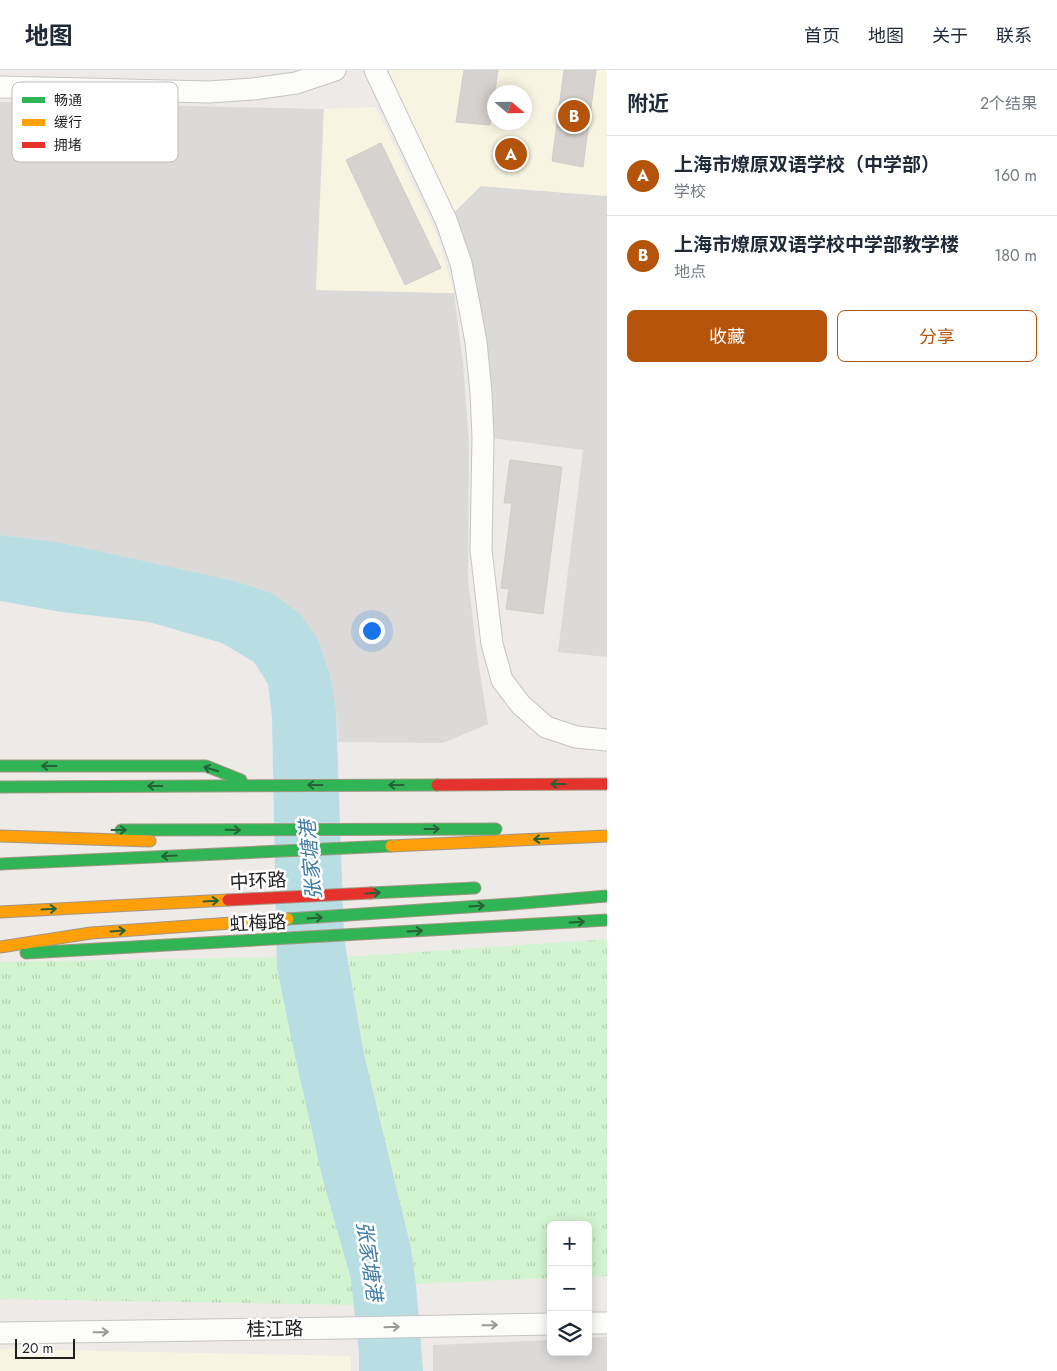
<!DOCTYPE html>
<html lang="zh">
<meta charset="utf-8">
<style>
:root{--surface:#fff;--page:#f2f2f3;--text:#1f2937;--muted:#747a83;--line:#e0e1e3;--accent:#b45309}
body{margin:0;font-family:Jost,"Noto Sans SC",sans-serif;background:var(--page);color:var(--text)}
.controls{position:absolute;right:15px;bottom:15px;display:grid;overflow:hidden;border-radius:8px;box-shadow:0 2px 12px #0003}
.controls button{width:45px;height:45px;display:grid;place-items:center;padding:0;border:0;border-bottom:1px solid var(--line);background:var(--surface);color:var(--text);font:25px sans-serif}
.compass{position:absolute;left:487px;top:15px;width:45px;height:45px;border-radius:50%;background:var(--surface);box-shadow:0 2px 12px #0003;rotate:110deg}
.scale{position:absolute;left:15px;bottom:12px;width:60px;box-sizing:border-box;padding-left:5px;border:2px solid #1f1f1f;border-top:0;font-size:14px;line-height:18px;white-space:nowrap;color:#1f1f1f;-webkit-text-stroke:4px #fff;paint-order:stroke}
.you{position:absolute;left:371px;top:560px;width:18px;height:18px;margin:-12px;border:4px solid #fff;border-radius:50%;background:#1a73e8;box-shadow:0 0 0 8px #1a73e833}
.badge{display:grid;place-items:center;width:32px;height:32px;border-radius:50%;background:var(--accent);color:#fff;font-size:16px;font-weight:700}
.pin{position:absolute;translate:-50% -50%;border:2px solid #fff;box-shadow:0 1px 5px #0006}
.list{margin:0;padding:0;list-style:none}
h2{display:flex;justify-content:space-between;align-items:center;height:65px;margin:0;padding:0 20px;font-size:21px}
h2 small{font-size:16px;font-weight:400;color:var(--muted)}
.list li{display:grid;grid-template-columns:32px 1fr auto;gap:15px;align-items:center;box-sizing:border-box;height:80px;padding:0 20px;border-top:1px solid var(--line)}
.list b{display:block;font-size:19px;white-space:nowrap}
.list p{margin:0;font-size:16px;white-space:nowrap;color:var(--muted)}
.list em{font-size:16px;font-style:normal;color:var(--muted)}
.actions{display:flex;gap:10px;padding:15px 20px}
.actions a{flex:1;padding:11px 0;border:1px solid var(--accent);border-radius:8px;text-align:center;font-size:18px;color:var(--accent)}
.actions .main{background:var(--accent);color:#fff}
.icon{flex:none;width:28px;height:28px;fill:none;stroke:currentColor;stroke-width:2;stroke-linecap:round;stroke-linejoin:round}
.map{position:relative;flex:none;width:607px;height:1301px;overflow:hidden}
header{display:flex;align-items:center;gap:30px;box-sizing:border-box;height:70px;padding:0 25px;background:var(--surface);border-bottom:1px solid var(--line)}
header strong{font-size:24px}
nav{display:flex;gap:28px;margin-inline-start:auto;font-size:18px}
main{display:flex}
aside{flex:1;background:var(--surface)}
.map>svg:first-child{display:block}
</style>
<header>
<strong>地图</strong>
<nav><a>首页</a><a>地图</a><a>关于</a><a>联系</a></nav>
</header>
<main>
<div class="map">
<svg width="607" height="1301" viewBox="0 0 607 1301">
<defs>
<pattern id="park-tufts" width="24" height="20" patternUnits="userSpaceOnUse" patternTransform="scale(1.25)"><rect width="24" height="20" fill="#d3f4d0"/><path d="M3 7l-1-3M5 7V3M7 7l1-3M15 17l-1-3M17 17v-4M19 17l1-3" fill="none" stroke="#b5d1b2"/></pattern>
</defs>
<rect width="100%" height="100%" fill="#edeae7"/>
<g fill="#dcdad8">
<path d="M 0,32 L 324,39 L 317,220 L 454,223 L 463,294 L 469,374 L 468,509 L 477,584 L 488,654 L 443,673 L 338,672 L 336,638 L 330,605 L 319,571 L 272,523 L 235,511 L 58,472 L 0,465 Z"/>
<path d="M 480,116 L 607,126 L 607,587 L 558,582 L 583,380 L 483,367 L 446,150 Z"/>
<path d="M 607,1267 L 607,1301 L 433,1301 L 433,1275 L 551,1270 L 551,1282 L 588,1282 L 588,1268 Z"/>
</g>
<g fill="#f7f4e2" fill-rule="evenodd">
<path d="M 375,0 L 607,0 L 607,126 L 481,116 L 446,150 ZM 494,22 L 524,22 L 524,52 L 494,52 Z"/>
<path d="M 376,37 L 438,167 L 454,223 L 316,220 L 324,39 Z"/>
<path d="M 0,1279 L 351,1286 L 351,1301 L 0,1301 Z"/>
</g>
<g fill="url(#park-tufts)">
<path d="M 607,869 L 607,1206 L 588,1207 L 588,1155 L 551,1155 L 551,1208 L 416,1214 L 411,1178 L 364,984 L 348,887 Z"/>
<path d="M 277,887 L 295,986 L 351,1209 L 354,1235 L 0,1229 L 0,892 Z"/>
</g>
<path fill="#b8dde3" d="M 0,465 L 58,472 L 235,511 L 272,523 L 301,545 L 319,571 L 330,605 L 336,638 L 344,868 L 364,984 L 411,1178 L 416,1214 L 423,1301 L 359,1301 L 359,1284 L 351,1209 L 322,1106 L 295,986 L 277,898 L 272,647 L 268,614 L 254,592 L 222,573 L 149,552 L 62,542 L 0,531 Z"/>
<g fill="#d5d2d0" stroke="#d0ccc8">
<path d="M 464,0 L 498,0 L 490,55 L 456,52 Z"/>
<path d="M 564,0 L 596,0 L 583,97 L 552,91 Z"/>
<path d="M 381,73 L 441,198 L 405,215 L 346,90 Z"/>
<path d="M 510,390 L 562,397 L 543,544 L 506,539 L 509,519 L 501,518 L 512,433 L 504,433 Z"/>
</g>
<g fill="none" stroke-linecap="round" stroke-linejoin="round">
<defs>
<g id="street">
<path d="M 375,0 L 446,150 L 461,193 L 469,234 L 476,272 L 481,323 L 483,367 L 481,480 L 492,574 L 502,610 L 521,635 L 546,657 L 576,667 L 607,670"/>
<path d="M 0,17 L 209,22 L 253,19 L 296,13 L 335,0"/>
<path d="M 588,1253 L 607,1253"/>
<path d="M 0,1263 L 343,1258 L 551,1254"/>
</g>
<g id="fast">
<path d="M 0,696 L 206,696 L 241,710"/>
<path d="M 0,717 L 437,715"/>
<path d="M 121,760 L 496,759"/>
<path d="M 0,794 L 391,776"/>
<path d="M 371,823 L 475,818"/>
<path d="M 288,849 L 512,834 L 607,826"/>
<path d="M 26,883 L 607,850"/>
</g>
<g id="slow">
<path d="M 0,766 L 150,771"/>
<path d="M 391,776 L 607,766"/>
<path d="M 0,842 L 228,830"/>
<path d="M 0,877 L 91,863 L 288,849"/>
</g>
<g id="jam">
<path d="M 437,715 L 607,714"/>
<path d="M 228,830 L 371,823"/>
</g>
</defs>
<use href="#street" stroke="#c6c5c3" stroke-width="23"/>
<use href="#fast" stroke="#a39683" stroke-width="13"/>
<use href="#slow" stroke="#a39683" stroke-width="13"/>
<use href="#jam" stroke="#a39683" stroke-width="13"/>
<use href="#street" stroke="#fcfcfb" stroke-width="21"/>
<use href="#fast" stroke="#30b455" stroke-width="11"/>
<use href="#slow" stroke="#ff9f0a" stroke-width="11"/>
<use href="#jam" stroke="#e5322d" stroke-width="11"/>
</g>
<defs><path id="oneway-shaft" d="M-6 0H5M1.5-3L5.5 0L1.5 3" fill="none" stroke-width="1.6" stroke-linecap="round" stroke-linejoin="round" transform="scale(1.25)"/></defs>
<g stroke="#276237">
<use href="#oneway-shaft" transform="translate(49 696) rotate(-180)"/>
<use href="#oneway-shaft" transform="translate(211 699) rotate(-163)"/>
<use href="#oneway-shaft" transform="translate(558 714) rotate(180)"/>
<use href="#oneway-shaft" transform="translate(315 715) rotate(180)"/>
<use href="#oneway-shaft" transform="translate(396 715) rotate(180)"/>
<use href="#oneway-shaft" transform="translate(155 716) rotate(180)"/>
<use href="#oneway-shaft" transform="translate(432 759)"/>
<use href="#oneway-shaft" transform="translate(119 760)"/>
<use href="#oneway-shaft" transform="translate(233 760) rotate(1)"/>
<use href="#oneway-shaft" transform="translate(541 769) rotate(177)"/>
<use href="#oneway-shaft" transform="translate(169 786) rotate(177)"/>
<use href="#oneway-shaft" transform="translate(373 823) rotate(-3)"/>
<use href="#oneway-shaft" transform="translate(211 831) rotate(-3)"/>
<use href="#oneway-shaft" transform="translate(477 836) rotate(-4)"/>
<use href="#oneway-shaft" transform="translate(49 839) rotate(-3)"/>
<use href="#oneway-shaft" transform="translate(315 848) rotate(-4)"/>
<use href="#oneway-shaft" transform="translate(577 852) rotate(-3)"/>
<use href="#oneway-shaft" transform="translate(118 861) rotate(-4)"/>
<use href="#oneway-shaft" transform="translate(415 861) rotate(-3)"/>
</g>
<g stroke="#999998">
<use href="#oneway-shaft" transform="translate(490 1255) rotate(-1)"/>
<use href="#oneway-shaft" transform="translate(392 1257) rotate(-2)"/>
<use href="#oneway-shaft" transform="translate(101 1262) rotate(-1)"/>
</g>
<g text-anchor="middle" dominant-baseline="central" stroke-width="5" stroke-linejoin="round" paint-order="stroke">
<g font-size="19" fill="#1f1f1f" stroke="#fff">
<text transform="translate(258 811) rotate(-3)">中环路</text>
<text transform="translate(258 853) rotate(-3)">虹梅路</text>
<text transform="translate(275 1259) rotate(-1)">桂江路</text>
</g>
<g font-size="20" font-style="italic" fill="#3f7ba5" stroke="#fff">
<text transform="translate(311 790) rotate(-95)">张家塘港</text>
<text transform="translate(369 1191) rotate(82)">张家塘港</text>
</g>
</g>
<rect x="12" y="12" width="166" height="80" rx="8" fill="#fff" stroke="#bcbcbc" stroke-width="1"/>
<rect x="22" y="27" width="23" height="6" fill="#30b455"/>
<rect x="22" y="49" width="23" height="7" fill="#ff9f0a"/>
<rect x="22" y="72" width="23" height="6" fill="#e5322d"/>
<g font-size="14" fill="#1f1f1f">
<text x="54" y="35">畅通</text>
<text x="54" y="57">缓行</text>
<text x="54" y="80">拥堵</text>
</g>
</svg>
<div class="controls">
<button>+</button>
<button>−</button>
<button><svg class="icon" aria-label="layers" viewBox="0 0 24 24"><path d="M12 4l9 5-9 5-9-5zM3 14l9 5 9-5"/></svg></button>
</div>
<svg class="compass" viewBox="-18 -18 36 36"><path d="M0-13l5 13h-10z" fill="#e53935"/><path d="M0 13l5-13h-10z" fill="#747a83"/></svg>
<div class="scale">20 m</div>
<div class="you"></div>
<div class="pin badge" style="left:511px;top:84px">A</div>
<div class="pin badge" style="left:574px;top:46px">B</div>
</div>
<aside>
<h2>附近<small>2个结果</small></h2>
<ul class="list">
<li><span class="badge">A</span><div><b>上海市燎原双语学校（中学部）</b><p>学校</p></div><em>160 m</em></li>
<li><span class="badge">B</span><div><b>上海市燎原双语学校中学部教学楼</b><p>地点</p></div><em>180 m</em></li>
</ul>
<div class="actions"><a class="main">收藏</a><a>分享</a></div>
</aside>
</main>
